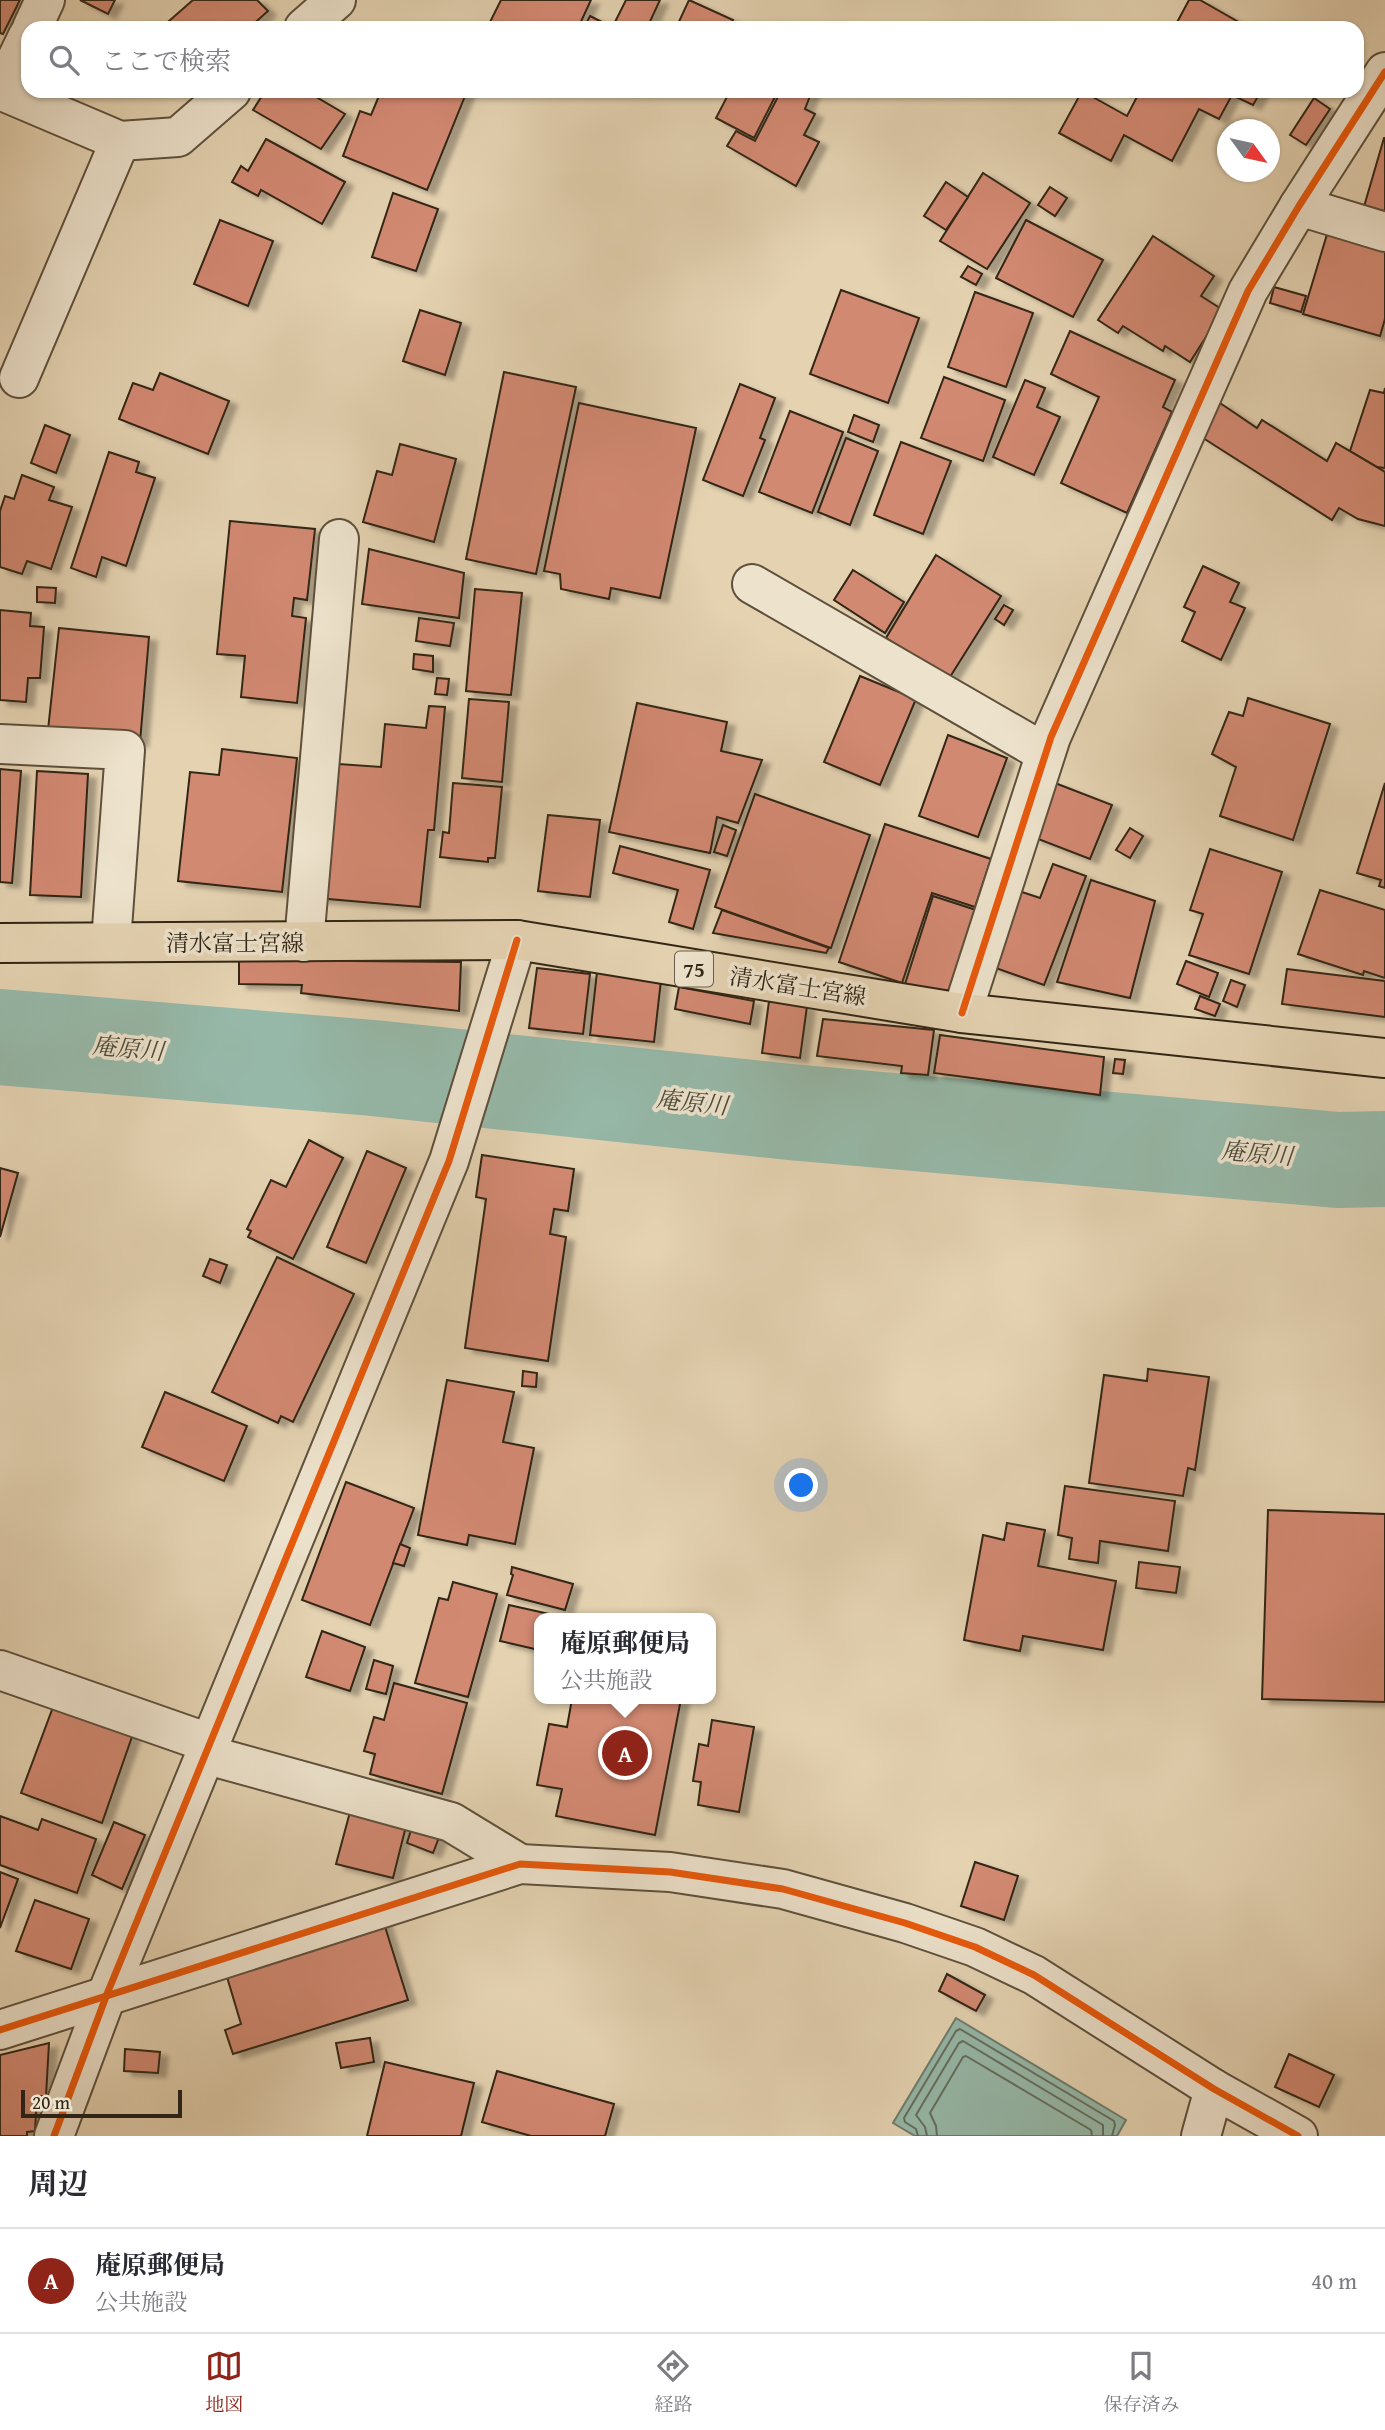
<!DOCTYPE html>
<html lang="ja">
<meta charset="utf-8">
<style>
:root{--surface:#fff;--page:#f7f7f7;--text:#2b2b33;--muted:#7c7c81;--line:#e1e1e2;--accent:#8f2418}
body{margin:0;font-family:"Gentium Book Plus","Noto Serif JP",serif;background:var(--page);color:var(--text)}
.compass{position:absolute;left:1217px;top:119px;width:63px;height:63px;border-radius:50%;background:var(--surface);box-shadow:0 2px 5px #0004;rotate:123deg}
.scale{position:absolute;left:21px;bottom:18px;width:161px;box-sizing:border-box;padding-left:7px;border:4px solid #322515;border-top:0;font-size:19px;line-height:24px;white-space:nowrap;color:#322515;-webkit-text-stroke:5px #ede2cc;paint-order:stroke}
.you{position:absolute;left:802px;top:1486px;width:24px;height:24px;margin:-18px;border:5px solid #fff;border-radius:50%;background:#1a73e8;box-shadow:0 0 0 10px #1a73e833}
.badge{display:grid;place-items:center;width:46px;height:46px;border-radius:50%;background:var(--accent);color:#fff;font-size:23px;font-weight:700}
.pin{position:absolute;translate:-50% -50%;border:4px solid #fff;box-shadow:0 2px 7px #0006}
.popup{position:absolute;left:534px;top:1613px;width:182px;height:91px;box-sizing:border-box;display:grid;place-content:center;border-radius:14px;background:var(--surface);filter:drop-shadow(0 2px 5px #0005);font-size:23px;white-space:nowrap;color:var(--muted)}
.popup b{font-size:26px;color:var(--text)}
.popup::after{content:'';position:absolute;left:50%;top:100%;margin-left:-14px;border:14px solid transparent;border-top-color:var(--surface)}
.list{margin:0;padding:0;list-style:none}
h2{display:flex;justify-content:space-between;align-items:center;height:91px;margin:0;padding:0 28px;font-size:30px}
h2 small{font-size:23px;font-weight:400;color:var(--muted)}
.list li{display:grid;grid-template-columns:46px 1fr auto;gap:21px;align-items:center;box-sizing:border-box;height:105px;padding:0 28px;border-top:2px solid var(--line)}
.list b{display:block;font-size:26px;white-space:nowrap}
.list p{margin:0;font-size:23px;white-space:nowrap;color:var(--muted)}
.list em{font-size:23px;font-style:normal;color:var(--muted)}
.icon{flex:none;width:38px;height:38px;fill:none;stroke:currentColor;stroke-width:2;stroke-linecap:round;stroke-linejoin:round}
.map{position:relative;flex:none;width:1385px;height:2136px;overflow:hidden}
.search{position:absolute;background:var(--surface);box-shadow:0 2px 5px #0004;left:21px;right:21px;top:21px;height:77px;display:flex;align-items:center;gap:18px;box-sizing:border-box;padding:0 24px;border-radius:21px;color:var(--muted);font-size:26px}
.sheet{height:196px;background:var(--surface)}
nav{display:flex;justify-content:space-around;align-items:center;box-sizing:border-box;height:98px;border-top:2px solid var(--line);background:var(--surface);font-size:19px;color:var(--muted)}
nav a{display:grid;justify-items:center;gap:4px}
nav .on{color:var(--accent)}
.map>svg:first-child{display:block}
</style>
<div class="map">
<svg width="1385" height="2136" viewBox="0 0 1385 2136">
<defs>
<filter id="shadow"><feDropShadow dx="8" dy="4.5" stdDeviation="2" flood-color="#0004"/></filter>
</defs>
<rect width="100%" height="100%" fill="#e4d2b1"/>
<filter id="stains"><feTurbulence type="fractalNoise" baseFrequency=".00286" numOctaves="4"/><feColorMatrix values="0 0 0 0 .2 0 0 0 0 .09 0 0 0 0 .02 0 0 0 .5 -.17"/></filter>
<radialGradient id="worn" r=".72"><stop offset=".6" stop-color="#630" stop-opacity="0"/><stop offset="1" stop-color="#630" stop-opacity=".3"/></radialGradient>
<path fill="#96b8a8" stroke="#6e7d6d" stroke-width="2" d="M 956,2018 L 1126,2120 L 1117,2136 L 915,2136 L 893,2123 Z"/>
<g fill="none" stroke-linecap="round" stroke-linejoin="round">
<g stroke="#646e5e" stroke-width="2">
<path d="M 918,2136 L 916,2129 L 905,2122 L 904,2118 L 956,2031 L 960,2029 L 1114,2121 L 1115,2125 L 1112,2136"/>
<path d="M 927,2136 L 925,2127 L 916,2115 L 959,2043 L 963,2041 L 1103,2125 L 1103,2136"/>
<path d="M 937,2136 L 936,2126 L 930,2113 L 963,2057 L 966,2056 L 1091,2130 L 1092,2136"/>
</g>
<path stroke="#96b8a8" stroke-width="96" d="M 0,1037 L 373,1068 L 790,1112 L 1338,1160 L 1385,1159"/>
</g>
<g fill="#d28972" stroke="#322515" stroke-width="2" filter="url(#shadow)">
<path d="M 0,0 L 20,0 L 3,34 L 0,33 Z"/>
<path d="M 80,0 L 115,0 L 108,14 Z"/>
<path d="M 193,0 L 257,0 L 268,11 L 249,28 L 161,28 Z"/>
<path d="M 501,0 L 591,0 L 578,28 L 492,28 L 488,26 Z"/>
<path d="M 626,0 L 660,0 L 647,28 L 612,28 Z"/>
<path d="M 689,0 L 733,20 L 729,28 L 676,28 Z"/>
<path d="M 1189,0 L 1200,0 L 1249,28 L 1174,28 Z"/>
<path d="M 590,16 L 602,22 L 599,28 L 584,28 Z"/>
<path d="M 265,91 L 306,91 L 345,114 L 321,149 L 253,110 Z"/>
<path d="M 381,91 L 467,91 L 427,190 L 343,156 L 360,111 L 371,115 Z"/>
<path d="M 730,91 L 778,91 L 754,138 L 716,118 Z"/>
<path d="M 781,91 L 812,91 L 805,109 L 815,114 L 804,135 L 819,142 L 796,186 L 727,146 L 736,131 L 755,141 Z"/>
<path d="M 1082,91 L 1127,116 L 1140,91 L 1261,91 L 1253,105 L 1232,95 L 1219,119 L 1199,109 L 1172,161 L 1124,135 L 1111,161 L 1059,133 Z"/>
<path d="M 1314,98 L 1330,109 L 1306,145 L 1290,135 Z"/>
<path d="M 1384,138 L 1385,138 L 1385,216 L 1363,210 Z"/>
<path d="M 266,139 L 345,182 L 322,224 L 261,190 L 258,196 L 232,182 L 241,166 L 248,171 Z"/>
<path d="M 983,173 L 1030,203 L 987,269 L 940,241 Z"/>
<path d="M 946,182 L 968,197 L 946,230 L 924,216 Z"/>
<path d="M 1050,187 L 1067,198 L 1055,216 L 1038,205 Z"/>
<path d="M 393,193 L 438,209 L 416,271 L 372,257 Z"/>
<path d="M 220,220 L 273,241 L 248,306 L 194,284 Z"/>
<path d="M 1026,220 L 1103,260 L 1073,317 L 996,278 Z"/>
<path d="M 1328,231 L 1385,248 L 1385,319 L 1380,336 L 1303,314 Z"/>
<path d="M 1153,236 L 1214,276 L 1201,296 L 1223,310 L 1190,362 L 1165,346 L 1163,351 L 1123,326 L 1118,333 L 1098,320 Z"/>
<path d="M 968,266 L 982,274 L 976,285 L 961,277 Z"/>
<path d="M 1274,287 L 1306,296 L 1301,312 L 1270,303 Z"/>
<path d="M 841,290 L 919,318 L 888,403 L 810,374 Z"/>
<path d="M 975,292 L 1033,313 L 1006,387 L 948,367 Z"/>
<path d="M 420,310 L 461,323 L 445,375 L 403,361 Z"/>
<path d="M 1070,331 L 1175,380 L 1163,407 L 1172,412 L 1127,513 L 1061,483 L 1099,397 L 1051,374 Z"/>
<path d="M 504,372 L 576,387 L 536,574 L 466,559 Z"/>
<path d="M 160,373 L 229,401 L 208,454 L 119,419 L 133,383 L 153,390 Z"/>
<path d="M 944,377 L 1005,400 L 983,461 L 921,438 Z"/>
<path d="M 1025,380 L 1045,388 L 1037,407 L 1060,417 L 1034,475 L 993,457 Z"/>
<path d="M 740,384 L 775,398 L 760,438 L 765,440 L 743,496 L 703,480 Z"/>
<path d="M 1385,388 L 1385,468 L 1377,467 L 1350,451 L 1370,390 L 1384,393 Z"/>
<path d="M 579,403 L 696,428 L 660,598 L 611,588 L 609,599 L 561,589 L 560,574 L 544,571 Z"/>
<path d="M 1220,403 L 1257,428 L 1262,420 L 1327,461 L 1336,443 L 1385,472 L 1385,526 L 1358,519 L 1339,508 L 1332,520 L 1203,438 Z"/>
<path d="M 790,411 L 843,432 L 812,513 L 759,492 Z"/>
<path d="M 854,415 L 879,425 L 873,442 L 848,432 Z"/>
<path d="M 45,425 L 70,435 L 56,473 L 31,463 Z"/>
<path d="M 846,438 L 878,451 L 850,525 L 818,512 Z"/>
<path d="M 901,442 L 951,461 L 923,534 L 874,515 Z"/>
<path d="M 400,444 L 456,459 L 434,542 L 363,522 L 377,471 L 392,475 Z"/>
<path d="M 109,452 L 139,462 L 136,472 L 155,478 L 126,566 L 102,557 L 96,577 L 71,568 Z"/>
<path d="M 22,475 L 54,487 L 49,500 L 72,507 L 51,569 L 27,561 L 22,574 L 0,567 L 0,511 L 5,496 L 14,499 Z"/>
<path d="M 230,521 L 315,529 L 307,600 L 294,598 L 292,616 L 306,618 L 297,703 L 241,697 L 245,656 L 217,654 Z"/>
<path d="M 369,549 L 464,573 L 459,618 L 362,604 Z"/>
<path d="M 936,555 L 1001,596 L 950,677 L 886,638 Z"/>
<path d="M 1203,566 L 1239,583 L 1230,602 L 1245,608 L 1221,660 L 1182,641 L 1195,612 L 1184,607 Z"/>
<path d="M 853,570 L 904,602 L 885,633 L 834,600 Z"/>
<path d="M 37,587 L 56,588 L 55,603 L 37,602 Z"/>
<path d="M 475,589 L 522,593 L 511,695 L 466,691 Z"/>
<path d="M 1004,605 L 1013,610 L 1004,625 L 995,619 Z"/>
<path d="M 0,610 L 31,613 L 30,626 L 44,627 L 40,678 L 28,678 L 26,702 L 0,700 Z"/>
<path d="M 419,618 L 454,623 L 450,646 L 416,641 Z"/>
<path d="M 59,628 L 149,637 L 140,742 L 48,730 Z"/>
<path d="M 414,654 L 433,656 L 433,672 L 413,669 Z"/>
<path d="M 860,676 L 916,699 L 880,785 L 824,762 Z"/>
<path d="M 437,678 L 449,679 L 447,695 L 435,694 Z"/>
<path d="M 1248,698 L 1330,724 L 1293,840 L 1220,816 L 1236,767 L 1212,754 L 1229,712 L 1243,716 Z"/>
<path d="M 469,699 L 509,702 L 502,782 L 462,778 Z"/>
<path d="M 637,703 L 727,722 L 721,751 L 762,760 L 738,823 L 717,817 L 710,853 L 609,832 Z"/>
<path d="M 429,706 L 445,707 L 434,830 L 428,830 L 420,907 L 317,898 L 322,848 L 331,849 L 339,764 L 381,767 L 385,724 L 426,728 Z"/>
<path d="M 948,735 L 1007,758 L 978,837 L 919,816 Z"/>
<path d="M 222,749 L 297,758 L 282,892 L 178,881 L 190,772 L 219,775 Z"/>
<path d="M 0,769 L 21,771 L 12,883 L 0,882 Z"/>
<path d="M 37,771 L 88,774 L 81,897 L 30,895 Z"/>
<path d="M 453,783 L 502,787 L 495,858 L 488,858 L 488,862 L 440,857 L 443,832 L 449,833 Z"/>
<path d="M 1055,783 L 1112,805 L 1090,859 L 1033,837 Z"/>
<path d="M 1385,783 L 1385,888 L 1379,886 L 1381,880 L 1357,873 Z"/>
<path d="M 755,794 L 870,835 L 831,948 L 715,907 Z"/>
<path d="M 548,815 L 600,820 L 590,897 L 538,891 Z"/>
<path d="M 885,824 L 991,859 L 975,907 L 932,893 L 902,983 L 839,962 Z"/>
<path d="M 723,825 L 736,830 L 727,856 L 714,852 Z"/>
<path d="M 1130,828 L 1143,836 L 1130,858 L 1116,850 Z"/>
<path d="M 620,846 L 710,870 L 693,929 L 669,922 L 678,890 L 613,873 Z"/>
<path d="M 1210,849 L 1282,872 L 1249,974 L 1189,955 L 1203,914 L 1190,910 Z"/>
<path d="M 1053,864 L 1086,876 L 1044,985 L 990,966 L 1019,891 L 1040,898 Z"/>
<path d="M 1091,880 L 1155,901 L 1130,998 L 1057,982 Z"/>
<path d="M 1320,890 L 1385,910 L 1385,978 L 1364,971 L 1363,975 L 1298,954 Z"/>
<path d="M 933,896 L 976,910 L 947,998 L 905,984 Z"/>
<path d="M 722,910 L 829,948 L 826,953 L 713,933 Z"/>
<path d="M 239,960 L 461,962 L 459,1011 L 301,993 L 302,985 L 239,984 Z"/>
<path d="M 1186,961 L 1218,973 L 1209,997 L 1177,984 Z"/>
<path d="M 537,968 L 590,974 L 583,1034 L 529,1028 Z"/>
<path d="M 1287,969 L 1385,981 L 1385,1017 L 1282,1004 Z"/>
<path d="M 597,972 L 661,980 L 654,1042 L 590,1035 Z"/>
<path d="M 1231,980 L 1245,985 L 1237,1007 L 1223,1001 Z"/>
<path d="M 679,987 L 754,1001 L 750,1024 L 675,1009 Z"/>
<path d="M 1200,996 L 1220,1004 L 1215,1016 L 1195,1009 Z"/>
<path d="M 769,1001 L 807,1006 L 800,1058 L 762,1053 Z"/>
<path d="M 823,1019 L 934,1030 L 928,1075 L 901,1073 L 902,1066 L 817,1056 Z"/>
<path d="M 940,1035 L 1104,1057 L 1100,1095 L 934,1073 Z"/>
<path d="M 1115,1059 L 1125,1060 L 1123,1074 L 1113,1073 Z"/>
<path d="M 309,1140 L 343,1158 L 293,1259 L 248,1237 L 251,1231 L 247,1229 L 271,1180 L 286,1187 Z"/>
<path d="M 367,1151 L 406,1168 L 366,1263 L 327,1247 Z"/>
<path d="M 482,1155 L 574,1169 L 568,1211 L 554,1209 L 550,1234 L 566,1237 L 548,1361 L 465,1348 L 486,1199 L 476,1197 Z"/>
<path d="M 0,1168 L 18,1173 L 0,1237 Z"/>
<path d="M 277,1257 L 354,1294 L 293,1422 L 281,1416 L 278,1423 L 212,1392 Z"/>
<path d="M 210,1259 L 227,1265 L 220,1283 L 203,1276 Z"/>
<path d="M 1148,1369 L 1209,1377 L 1195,1470 L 1188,1468 L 1183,1496 L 1089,1483 L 1104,1375 L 1147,1381 Z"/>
<path d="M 523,1371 L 537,1373 L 536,1387 L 522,1386 Z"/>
<path d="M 447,1380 L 514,1392 L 503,1442 L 534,1448 L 515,1544 L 469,1535 L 467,1545 L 418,1535 Z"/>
<path d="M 165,1392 L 247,1426 L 224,1481 L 142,1447 Z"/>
<path d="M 346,1482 L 414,1508 L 370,1625 L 302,1600 Z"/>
<path d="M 1065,1486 L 1175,1501 L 1168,1551 L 1100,1541 L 1098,1563 L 1069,1559 L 1072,1538 L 1058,1535 Z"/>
<path d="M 1268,1510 L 1385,1514 L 1385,1702 L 1262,1699 Z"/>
<path d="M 1007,1523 L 1045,1530 L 1038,1566 L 1116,1581 L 1103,1650 L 1023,1636 L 1020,1651 L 964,1640 L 983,1535 L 1004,1540 Z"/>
<path d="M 400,1544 L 410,1548 L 404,1566 L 393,1563 Z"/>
<path d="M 1139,1562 L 1180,1567 L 1176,1593 L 1136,1588 Z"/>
<path d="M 512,1567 L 573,1584 L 565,1610 L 507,1595 L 513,1575 L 511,1574 Z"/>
<path d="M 453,1582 L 497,1594 L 468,1697 L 415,1683 L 439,1598 L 448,1600 Z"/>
<path d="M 509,1605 L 567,1618 L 539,1618 L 539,1650 L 500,1641 Z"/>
<path d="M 322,1631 L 365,1647 L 350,1691 L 306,1677 Z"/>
<path d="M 374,1660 L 393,1666 L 386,1694 L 366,1689 Z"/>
<path d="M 394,1683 L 467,1703 L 442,1794 L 370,1774 L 375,1754 L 364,1751 L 374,1717 L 384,1720 Z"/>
<path d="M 56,1699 L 135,1728 L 102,1823 L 21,1793 Z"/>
<path d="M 572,1699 L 681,1699 L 655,1835 L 556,1816 L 562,1789 L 537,1785 L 549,1724 L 567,1727 Z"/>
<path d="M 712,1720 L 754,1727 L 739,1812 L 698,1805 L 701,1782 L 693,1781 L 699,1744 L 708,1746 Z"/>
<path d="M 350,1812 L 406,1826 L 393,1878 L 336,1864 Z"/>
<path d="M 0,1816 L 38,1830 L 42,1819 L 96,1839 L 77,1893 L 0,1865 Z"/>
<path d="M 415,1817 L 443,1827 L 433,1853 L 407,1843 Z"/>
<path d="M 114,1822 L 145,1835 L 122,1889 L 92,1875 Z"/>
<path d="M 975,1862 L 1018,1876 L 1004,1920 L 961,1906 Z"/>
<path d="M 0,1872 L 18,1879 L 0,1928 Z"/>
<path d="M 35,1900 L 89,1919 L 71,1969 L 16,1951 Z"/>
<path d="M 382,1917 L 408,2000 L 233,2054 L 225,2030 L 241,2024 L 224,1967 Z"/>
<path d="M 947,1974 L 985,1995 L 976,2011 L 939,1991 Z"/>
<path d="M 370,2038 L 374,2062 L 341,2068 L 336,2043 Z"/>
<path d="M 49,2043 L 46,2096 L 37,2096 L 35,2131 L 27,2132 L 27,2136 L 0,2136 L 0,2055 Z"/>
<path d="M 125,2049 L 160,2052 L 158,2073 L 124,2071 Z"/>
<path d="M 1289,2054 L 1334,2075 L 1319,2107 L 1275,2087 Z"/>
<path d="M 385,2062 L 474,2083 L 461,2136 L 367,2136 Z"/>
<path d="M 497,2071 L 614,2104 L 605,2136 L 531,2136 L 482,2122 Z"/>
</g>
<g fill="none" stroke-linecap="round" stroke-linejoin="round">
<defs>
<g id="minor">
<path d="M 32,28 L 45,0"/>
<path d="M 304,28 L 336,0"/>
<path d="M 0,90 L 120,141 L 178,137 L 231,91"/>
<path d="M 2,90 L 28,36"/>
<path d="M 1299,206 L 1385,232"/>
<path d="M 19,378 L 120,141"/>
<path d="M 752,584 L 1045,753"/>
<path d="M 0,744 L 125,750 L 111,942"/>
<path d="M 304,942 L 339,539"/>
<path d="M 962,1013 L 1051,737 L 1248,291 L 1299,206 L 1385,72"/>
<path d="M 0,1670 L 209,1743"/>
<path d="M 204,1754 L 451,1822 L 520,1864"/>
<path d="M 0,2030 L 520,1864 L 670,1872 L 783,1889 L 905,1923 L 975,1947 L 1034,1975 L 1214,2089 L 1298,2136"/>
<path d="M 54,2136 L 107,1994 L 449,1161 L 517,940"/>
<path d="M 1201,2136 L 1214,2089"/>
</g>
<path id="major" d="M 0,943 L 517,940 L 962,1013 L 1385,1058"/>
</defs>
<use href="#minor" stroke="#5e503c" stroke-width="42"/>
<use href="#major" stroke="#322515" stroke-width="42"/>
<use href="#minor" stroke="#ede2cc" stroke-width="38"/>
<use href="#major" stroke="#e4d2b1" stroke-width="38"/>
<defs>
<g id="cycleway">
<path d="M 962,1013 L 1051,737 L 1248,291 L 1299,206 L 1385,72"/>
<path d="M 0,2030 L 520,1864 L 670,1872 L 783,1889 L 905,1923 L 975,1947 L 1034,1975 L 1214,2089 L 1298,2136"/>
<path d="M 54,2136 L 107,1994 L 449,1161 L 517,940"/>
</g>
</defs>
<use href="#cycleway" stroke="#ede2cc" stroke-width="11"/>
<use href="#cycleway" stroke="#e8590c" stroke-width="7"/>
</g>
<g text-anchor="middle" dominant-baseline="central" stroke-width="7" stroke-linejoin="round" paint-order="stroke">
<rect fill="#ede2cc" stroke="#6a5e4c" stroke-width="2" x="675" y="951.5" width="38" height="35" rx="5"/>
<g font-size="21" font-weight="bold" fill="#322515">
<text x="694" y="969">75</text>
</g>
<g font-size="23" fill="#322515" stroke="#ede2cc">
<text x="235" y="942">清水富士宮線</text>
<text transform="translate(798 986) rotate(9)">清水富士宮線</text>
</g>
<g font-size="24" font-style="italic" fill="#4b4a3a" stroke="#ede2cc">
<text transform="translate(128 1048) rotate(5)">庵原川</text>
<text transform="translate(692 1102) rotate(6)">庵原川</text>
<text transform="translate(1257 1153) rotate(5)">庵原川</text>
</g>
</g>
<rect width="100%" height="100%" filter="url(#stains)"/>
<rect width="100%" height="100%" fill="url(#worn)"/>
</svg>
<svg class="compass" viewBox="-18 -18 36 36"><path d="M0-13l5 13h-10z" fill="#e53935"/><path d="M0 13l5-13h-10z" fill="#7c7c81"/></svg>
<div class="scale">20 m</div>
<div class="you"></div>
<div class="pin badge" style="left:625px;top:1753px">A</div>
<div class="popup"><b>庵原郵便局</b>公共施設</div>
<div class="search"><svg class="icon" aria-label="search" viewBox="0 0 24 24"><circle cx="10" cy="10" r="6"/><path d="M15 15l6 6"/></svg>ここで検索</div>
</div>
<section class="sheet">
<h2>周辺<small></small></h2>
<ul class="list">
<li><span class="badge">A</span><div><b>庵原郵便局</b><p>公共施設</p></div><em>40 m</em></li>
</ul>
</section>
<nav>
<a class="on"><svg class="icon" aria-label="map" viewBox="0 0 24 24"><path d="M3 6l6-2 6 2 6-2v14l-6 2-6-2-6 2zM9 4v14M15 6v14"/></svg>地図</a>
<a><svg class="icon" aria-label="directions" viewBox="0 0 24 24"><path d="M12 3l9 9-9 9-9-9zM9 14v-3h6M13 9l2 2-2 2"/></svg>経路</a>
<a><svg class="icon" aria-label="saved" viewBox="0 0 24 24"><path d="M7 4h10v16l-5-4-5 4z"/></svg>保存済み</a>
</nav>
